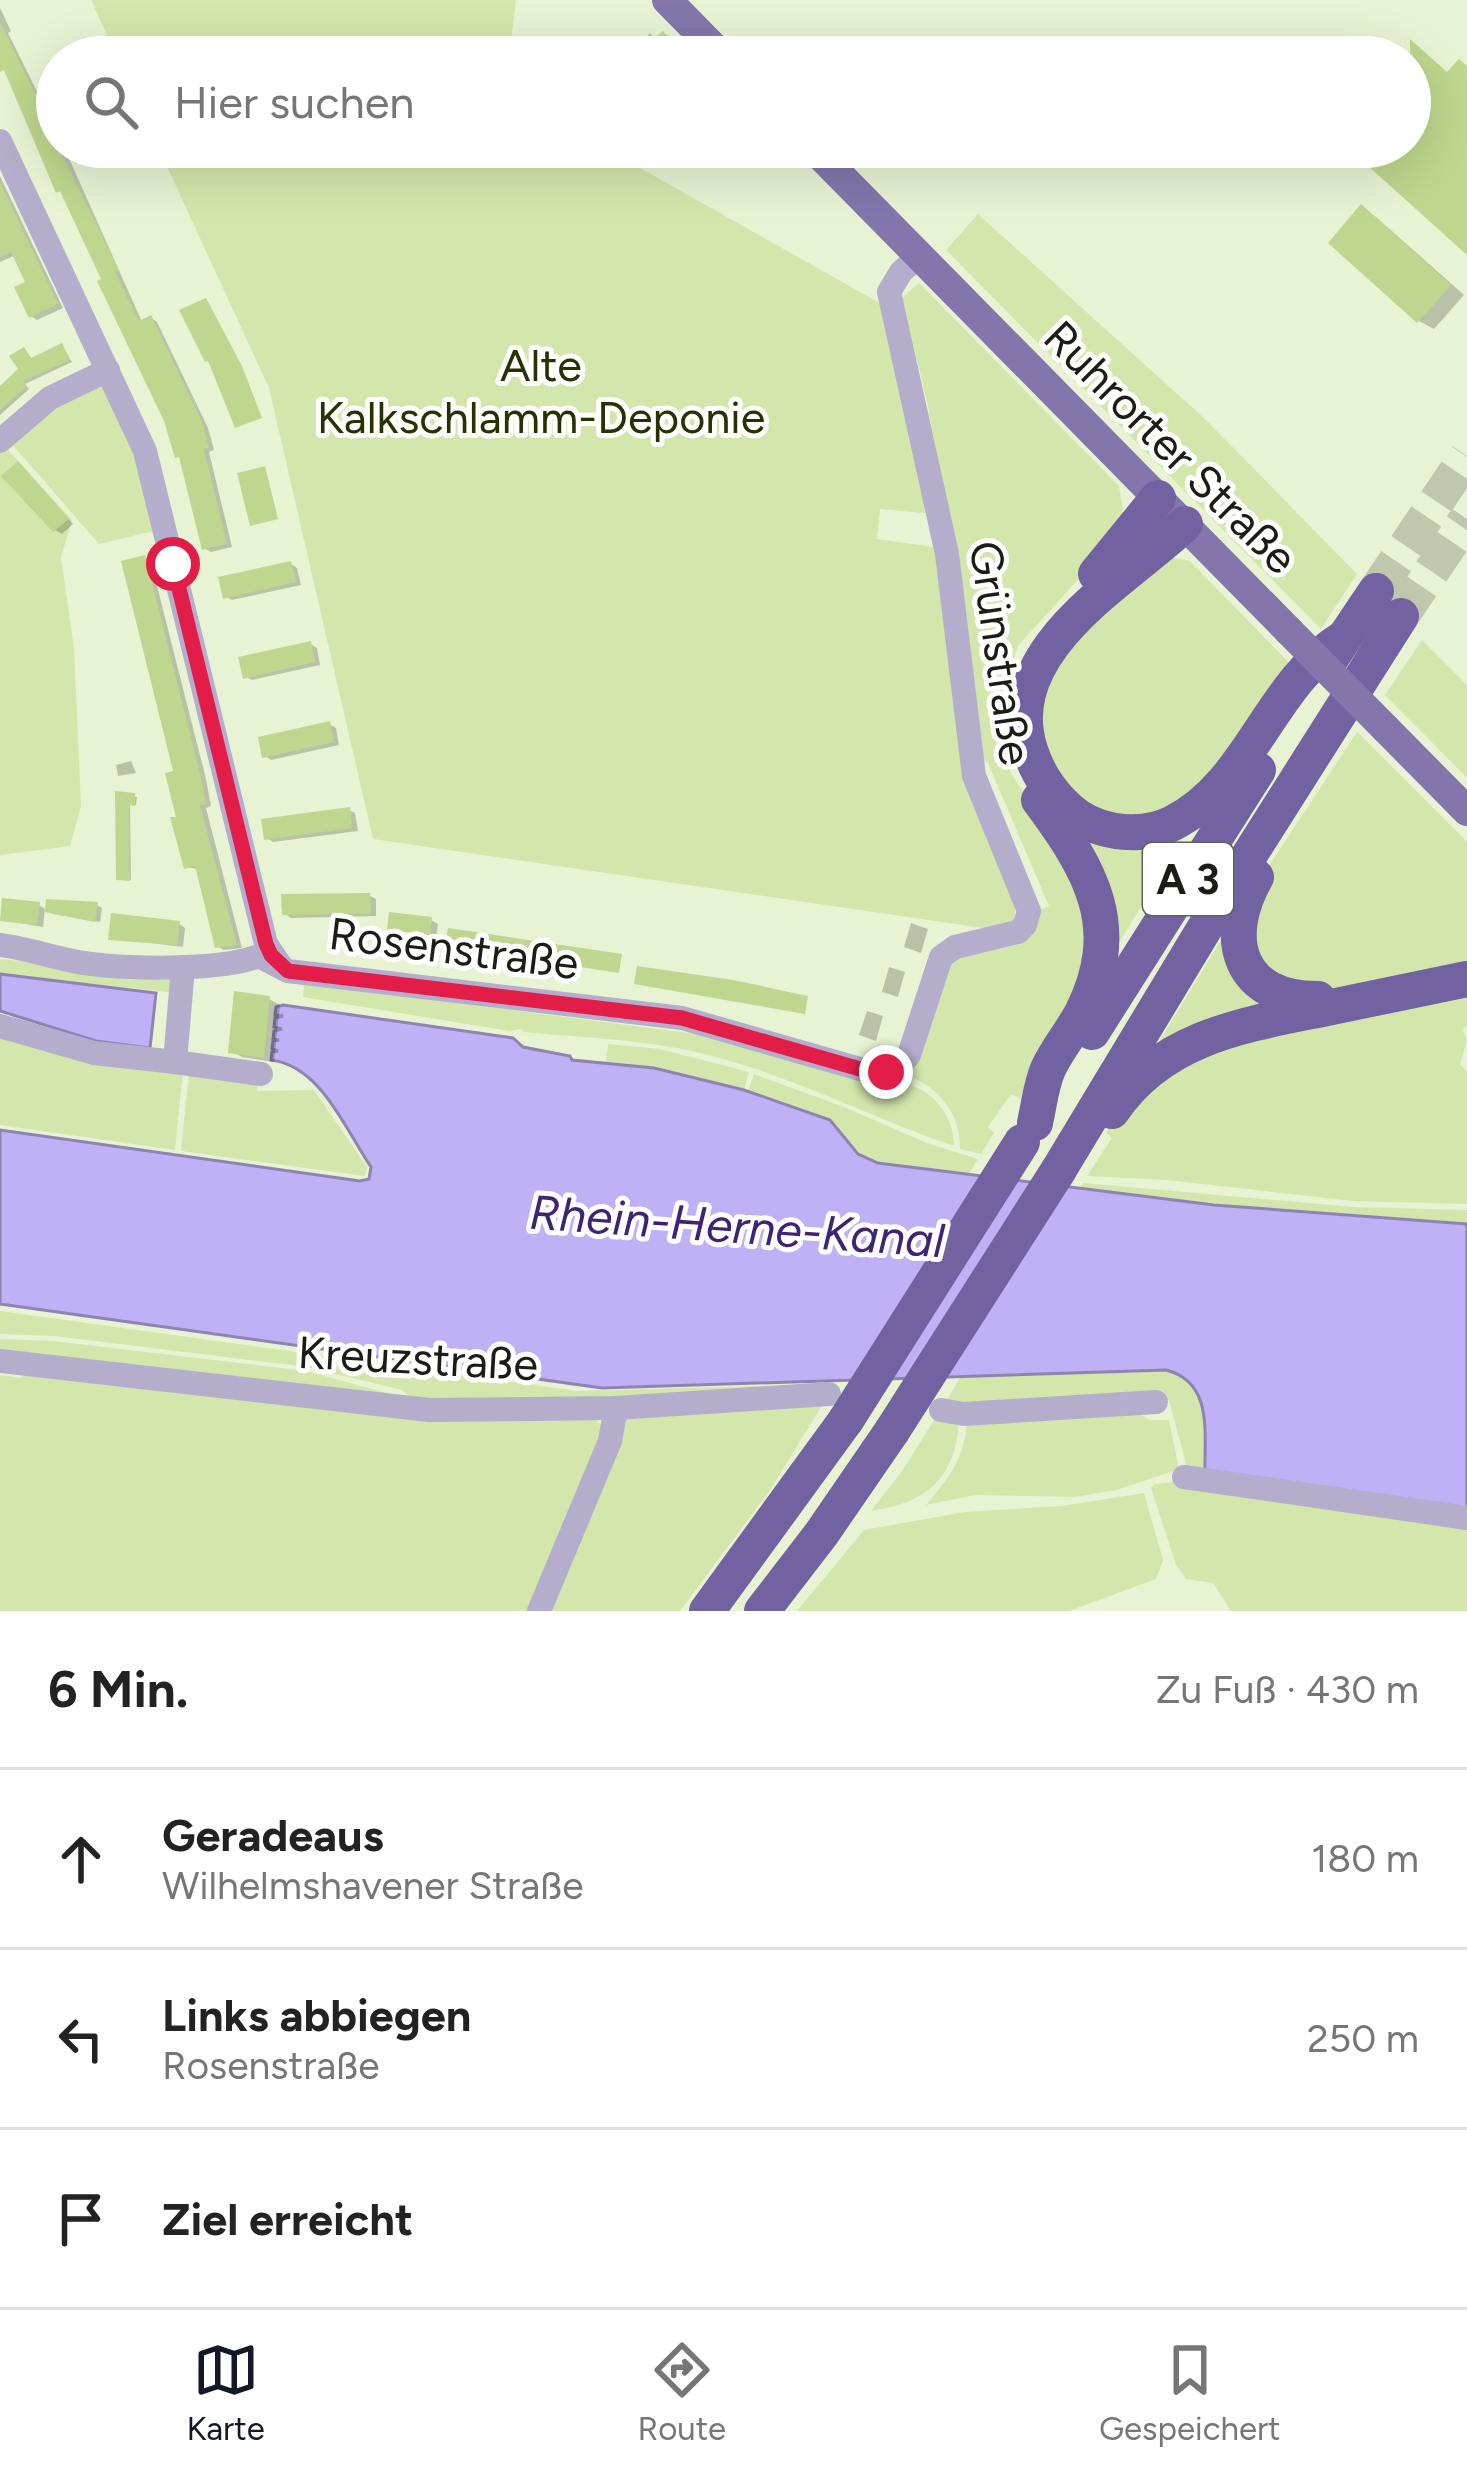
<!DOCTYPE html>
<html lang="de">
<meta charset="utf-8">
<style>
:root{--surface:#fff;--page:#f6f6f6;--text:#222;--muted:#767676;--line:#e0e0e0;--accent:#111827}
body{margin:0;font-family:Figtree,sans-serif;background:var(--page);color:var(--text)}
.stop{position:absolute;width:36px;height:36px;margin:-27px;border:9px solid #e11d48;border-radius:50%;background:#fff}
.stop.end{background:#e11d48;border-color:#fff;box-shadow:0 3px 12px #0008}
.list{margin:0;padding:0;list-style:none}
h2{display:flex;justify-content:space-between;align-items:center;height:156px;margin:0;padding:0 48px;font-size:51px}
h2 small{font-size:39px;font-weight:400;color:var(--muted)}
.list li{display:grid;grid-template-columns:78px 1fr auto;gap:36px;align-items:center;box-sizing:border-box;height:180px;padding:0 48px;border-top:3px solid var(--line)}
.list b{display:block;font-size:45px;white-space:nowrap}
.list p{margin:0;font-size:39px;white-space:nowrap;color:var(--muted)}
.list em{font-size:39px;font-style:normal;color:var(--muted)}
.icon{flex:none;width:66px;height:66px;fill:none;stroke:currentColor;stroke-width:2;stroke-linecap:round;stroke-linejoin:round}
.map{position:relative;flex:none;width:1467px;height:1611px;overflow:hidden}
.search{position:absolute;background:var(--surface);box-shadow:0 12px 48px #0002;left:36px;right:36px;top:36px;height:132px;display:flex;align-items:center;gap:30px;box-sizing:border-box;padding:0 42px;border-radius:66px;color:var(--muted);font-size:45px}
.sheet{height:696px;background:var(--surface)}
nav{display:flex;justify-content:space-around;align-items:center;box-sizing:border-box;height:168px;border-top:3px solid var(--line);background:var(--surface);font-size:33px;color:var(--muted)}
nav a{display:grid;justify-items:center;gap:6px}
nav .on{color:var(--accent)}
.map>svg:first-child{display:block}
</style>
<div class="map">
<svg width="1467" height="1611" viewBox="0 0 1467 1611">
<rect width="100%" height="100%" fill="#e8f3d4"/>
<g fill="#d3e7ac">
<path d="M 91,0 L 516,0 L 509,57 L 117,57 Z"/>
<path d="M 158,147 L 643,147 L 640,168 L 885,306 L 934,514 L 880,509 L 877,539 L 940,548 L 965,769 L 1015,900 L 1015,921 L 997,930 L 373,839 L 269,388 Z"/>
<path d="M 978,214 L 1205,419 L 1357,574 L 1321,629 L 946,250 Z"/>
<path d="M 919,283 L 1119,486 L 1123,510 L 1120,525 L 1091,565 L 1018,646 L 1004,682 L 999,716 L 1008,768 L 1076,876 L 1091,960 L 1056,1041 L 1020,1099 L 1011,1094 L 988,1127 L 994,1133 L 981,1154 L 960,1149 C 960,1113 941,1090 908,1075 L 945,965 L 954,959 L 1021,944 L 1032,935 L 1036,912 L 1049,906 L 988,763 L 975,750 L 953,547 L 928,406 L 902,298 Z"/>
<path d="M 107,376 L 162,529 L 99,544 L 11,443 L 55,401 Z"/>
<path d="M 0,441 L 72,520 L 61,557 L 74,649 L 81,806 L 70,846 L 0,855 Z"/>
<path d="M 1174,558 L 1190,561 L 1294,668 L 1243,745 L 1163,816 L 1103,818 L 1045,766 L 1042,679 L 1058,651 L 1159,560 Z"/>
<path d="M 1422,640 L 1467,685 L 1467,778 L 1385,695 Z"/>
<path d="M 1357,732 L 1467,842 L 1467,963 L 1316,993 L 1270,984 L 1244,932 L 1255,887 Z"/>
<path d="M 1071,827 L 1185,834 L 1110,958 Z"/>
<path d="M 1221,940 C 1227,979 1245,986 1274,1008 L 1154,1050 Z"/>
<path d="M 0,959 L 167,976 L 171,977 L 177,993 L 0,974 Z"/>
<path d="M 304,983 L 719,1037 L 901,1088 L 905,1083 C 934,1091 954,1116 954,1146 C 869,1117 789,1074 700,1053 C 642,1039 582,1038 523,1032 L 522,1029 L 509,1031 L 303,997 Z"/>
<path d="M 1467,987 L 1467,1027 L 1463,1029 L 1467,1041 L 1460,1064 L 1467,1072 L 1467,1204 L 1353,1201 L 1167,1180 L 1087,1176 L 1112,1138 L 1106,1133 L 1125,1104 L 1198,1049 Z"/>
<path d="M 0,1031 L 183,1071 L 175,1150 L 0,1125 Z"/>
<path d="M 608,1044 L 660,1049 L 749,1072 L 744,1090 L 655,1068 L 606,1062 Z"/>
<path d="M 189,1072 L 258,1080 L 257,1091 L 314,1090 L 367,1167 L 365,1176 L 181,1151 Z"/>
<path d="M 754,1074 L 844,1107 L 927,1143 L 978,1159 L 968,1175 L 865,1159 L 830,1120 L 748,1091 Z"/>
<path d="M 1083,1183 L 1353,1207 L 1467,1210 L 1467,1224 L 1294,1212 L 1079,1189 Z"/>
<path d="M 0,1311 L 577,1391 L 826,1384 L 827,1391 L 418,1404 L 402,1390 L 307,1367 L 54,1336 L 0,1334 Z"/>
<path d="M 0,1339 L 53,1341 L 306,1371 L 405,1398 L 0,1356 Z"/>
<path d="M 34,1369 L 591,1416 L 603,1426 L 602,1441 L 531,1611 L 0,1611 L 0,1375 L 21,1378 Z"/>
<path d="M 1153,1369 C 1216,1373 1204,1427 1205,1473 L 1188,1471 L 1169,1401 L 1160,1393 L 943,1406 L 962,1375 Z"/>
<path d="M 826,1399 L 770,1490 L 680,1611 L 545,1611 L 623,1418 Z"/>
<path d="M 1136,1412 L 1150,1420 L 1169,1420 L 1179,1469 L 1116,1490 L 1075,1497 L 976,1495 L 926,1505 C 949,1478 964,1459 967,1423 Z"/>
<path d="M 938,1414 L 959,1420 C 956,1479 926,1503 871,1511 L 902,1471 Z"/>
<path d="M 1184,1481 L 1467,1523 L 1467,1611 L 1231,1611 L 1213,1583 L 1186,1579 L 1176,1565 L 1151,1488 L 1154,1484 Z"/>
<path d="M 1144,1493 L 1163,1560 L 1156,1579 L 1069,1611 L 797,1611 L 864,1530 L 965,1512 L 1062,1506 Z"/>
</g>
<g fill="#c0b0f5" stroke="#8e84b1" stroke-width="3">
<path d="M 0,974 L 156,993 L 150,1048 L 96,1041 L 0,1011 Z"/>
<path d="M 283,1005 L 513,1038 L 523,1047 L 570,1056 L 572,1060 L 654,1068 L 744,1090 L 830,1120 L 858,1154 L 878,1163 L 1214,1205 L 1467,1224 L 1467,1512 L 1205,1473 C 1204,1434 1214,1382 1166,1370 L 602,1388 L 0,1304 L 0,1130 L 360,1181 L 369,1179 L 371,1167 C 345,1129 321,1066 271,1060 L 272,1052 L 278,1051 L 272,1049 L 273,1041 L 279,1040 L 273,1039 L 274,1031 L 282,1029 L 274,1027 L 275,1018 L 283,1016 L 275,1015 L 276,1007 Z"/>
</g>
<g fill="#0003">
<path d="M 0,8 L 11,31 L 8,33 L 57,132 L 57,147 L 64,147 L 142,322 L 151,318 L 157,322 L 208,428 L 214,450 L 209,452 L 232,547 L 211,552 L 204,548 L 183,459 L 177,456 L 166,420 L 65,194 L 59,191 L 9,73 L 0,63 Z"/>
<path d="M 663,35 L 689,57 L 604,57 L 615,46 L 630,57 Z"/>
<path d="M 0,176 L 63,308 L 37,320 L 31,316 L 29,283 L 16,255 L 0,262 Z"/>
<path d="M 1361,208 L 1376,217 L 1464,295 L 1434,329 L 1419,321 Z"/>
<path d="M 62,346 L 72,362 L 25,384 L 29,389 L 0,415 L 0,390 L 22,370 L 24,350 L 33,360 Z"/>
<path d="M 24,469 L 73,524 L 62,534 L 55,530 Z"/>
<path d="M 144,558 L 151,562 L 206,779 L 211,806 L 206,808 L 242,948 L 224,950 L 217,946 L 198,869 L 186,867 L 177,773 Z"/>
<path d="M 291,564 L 297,568 L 301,585 L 232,600 L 226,597 Z"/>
<path d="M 310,644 L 317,648 L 320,665 L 252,680 L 246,677 Z"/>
<path d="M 329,724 L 336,728 L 339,745 L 271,760 L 265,756 Z"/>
<path d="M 131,761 L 136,773 L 118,776 L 116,765 Z"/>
<path d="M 118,794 L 137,797 L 136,805 L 130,804 L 131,880 L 121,880 Z"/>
<path d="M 349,810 L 355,813 L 358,831 L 273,842 L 267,838 Z"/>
<path d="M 370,896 L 376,899 L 376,916 L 291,918 L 285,914 Z"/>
<path d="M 39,905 L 48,911 L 97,905 L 102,908 L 100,922 L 53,914 L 45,909 L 43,927 L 2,920 Z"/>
<path d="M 431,920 L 438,924 L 436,937 L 390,928 Z"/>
<path d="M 911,923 L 928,929 L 921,953 L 904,947 Z"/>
<path d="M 179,924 L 185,928 L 183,947 L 111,938 Z"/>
<path d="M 889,967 L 905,972 L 898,997 L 882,992 Z"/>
<path d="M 269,999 L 280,1005 L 274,1062 L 242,1057 L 231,1051 Z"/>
<path d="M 867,1011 L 883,1016 L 876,1041 L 859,1035 Z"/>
</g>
<g fill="#bed68d">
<path d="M 0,22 L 46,115 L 57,147 L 61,147 L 60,151 L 119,270 L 115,272 L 139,321 L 151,315 L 202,422 L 209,448 L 204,449 L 227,544 L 202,550 L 179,457 L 175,458 L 164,421 L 97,281 L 101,279 L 60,191 L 56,193 L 4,70 L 0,72 Z"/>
<path d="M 663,31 L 687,57 L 625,57 L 650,33 L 655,38 Z"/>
<path d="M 1410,39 L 1447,72 L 1459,59 L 1467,66 L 1467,255 L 1347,147 L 1410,147 Z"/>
<path d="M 0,182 L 58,304 L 29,318 L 14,287 L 25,282 L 11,252 L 0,257 Z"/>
<path d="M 1361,204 L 1451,285 L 1417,323 L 1328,243 Z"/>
<path d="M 206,298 L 242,366 L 262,418 L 235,428 L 208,361 L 205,362 L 179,310 Z"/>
<path d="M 62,343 L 70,360 L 23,381 L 27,386 L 0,410 L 0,386 L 18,369 L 9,356 L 24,347 L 31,358 Z"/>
<path d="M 18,461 L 69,519 L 53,532 L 1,476 Z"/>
<path d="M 265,466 L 278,519 L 250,526 L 237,473 Z"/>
<path d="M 145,555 L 200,774 L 206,804 L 200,805 L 237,945 L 215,948 L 195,866 L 184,869 L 170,817 L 176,817 L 165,773 L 173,771 L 121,561 Z"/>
<path d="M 291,561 L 296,582 L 223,599 L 218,577 Z"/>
<path d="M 311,641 L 315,662 L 243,679 L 238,657 Z"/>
<path d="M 330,721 L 334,742 L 262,758 L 258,737 Z"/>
<path d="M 115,791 L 135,793 L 135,806 L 129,805 L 130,881 L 116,880 Z"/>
<path d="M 350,807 L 352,828 L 264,840 L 261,819 Z"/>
<path d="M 370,893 L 371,914 L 282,915 L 281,894 Z"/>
<path d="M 2,898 L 40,902 L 37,925 L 0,921 Z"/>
<path d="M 46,899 L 98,902 L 95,922 L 45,912 Z"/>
<path d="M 389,912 L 432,917 L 430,935 L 387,930 Z"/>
<path d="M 111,913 L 180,921 L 177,945 L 108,940 Z"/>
<path d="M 448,928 L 622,954 L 619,973 L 445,946 Z"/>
<path d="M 637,966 L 733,980 L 808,996 L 805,1014 L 634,984 Z"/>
<path d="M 234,991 L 270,996 L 264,1058 L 228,1053 Z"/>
</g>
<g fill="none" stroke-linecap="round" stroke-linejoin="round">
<g stroke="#bfc8ad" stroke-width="36" stroke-dasharray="36 18" stroke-linecap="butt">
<path d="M 1376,591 L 1467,456"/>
<path d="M 1401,616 L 1467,519"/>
</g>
<g stroke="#b4adcc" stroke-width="24">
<path d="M 0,141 L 145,451 L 266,944 L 281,966"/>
<path d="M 0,441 L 50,398 L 108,370"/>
<path d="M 0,945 C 22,948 42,954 64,959 C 108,970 217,972 259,956 L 288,971 L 682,1018 L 874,1073 L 896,1069 L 909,1055 L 941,957 L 955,947 L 1018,932 L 1025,925 L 1029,911 L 974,776 L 947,554 L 889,292 L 901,272 L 919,256"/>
<path d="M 0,1026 L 94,1053 L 175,1062 L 183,967"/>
<path d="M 175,1062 L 261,1074"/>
<path d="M 0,1361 L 429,1410 L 616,1408 L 829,1394"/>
<path d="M 941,1410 L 964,1414 L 1156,1402"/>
<path d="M 1184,1477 L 1467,1518"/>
<path d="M 539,1611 L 610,1441 L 616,1408"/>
</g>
<g stroke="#8476ad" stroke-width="30">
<path d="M 667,0 L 723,57"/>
<path d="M 812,147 L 1289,631"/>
<path d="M 1386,729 L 1467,811"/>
</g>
<g stroke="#7362a1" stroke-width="36">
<path d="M 1185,524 C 1125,581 998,649 1030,750 C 1038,776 1055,800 1077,816 C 1103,834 1144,838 1173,823 C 1252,783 1269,683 1344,638"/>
<path d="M 1096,574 L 1158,498"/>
<path d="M 1331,658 L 1376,591"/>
<path d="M 1256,877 C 1220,940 1240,1000 1318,999"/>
<path d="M 1092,1032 L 1258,770"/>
<path d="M 1112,1111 C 1161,1038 1242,1025 1322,1009 C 1370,999 1419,989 1467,979"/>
<path d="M 1035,1123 C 1039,1105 1041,1085 1048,1069 C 1057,1049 1072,1032 1082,1013 C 1125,927 1091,870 1039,800"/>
<path d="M 1058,1171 L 1238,873 L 1401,616"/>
<path d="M 707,1611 L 846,1420"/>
<path d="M 762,1611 L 822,1533 L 892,1431"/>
</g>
<path stroke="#8476ad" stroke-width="30" d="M 1289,631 L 1386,729"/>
<g stroke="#7362a1" stroke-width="36">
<path d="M 846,1420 L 1022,1142"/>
<path d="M 892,1431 L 1058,1171"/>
</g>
</g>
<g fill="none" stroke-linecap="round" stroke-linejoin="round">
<path stroke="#e11d48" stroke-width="15" d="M 173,564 L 266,944 L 271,955 L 288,971 L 682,1018 L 874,1073 L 886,1072"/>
</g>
<g text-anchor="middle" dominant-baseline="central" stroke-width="10" stroke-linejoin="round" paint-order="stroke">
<rect fill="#fff" stroke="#5f615a" stroke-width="3" x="1143" y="843" width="90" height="72" rx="9"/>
<g font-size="42" font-weight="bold" fill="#1a1d13">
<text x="1188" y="879">A 3</text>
</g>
<g font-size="45" fill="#263300" stroke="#fff">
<text x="541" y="365">Alte<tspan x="541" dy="52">Kalkschlamm-Deponie</tspan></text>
</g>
<g font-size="45" fill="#1a1d13" stroke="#fff">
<text transform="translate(1171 447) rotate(45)">Ruhrorter Straße</text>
<text transform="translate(1001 653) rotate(82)">Grünstraße</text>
<text transform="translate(454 948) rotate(7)">Rosenstraße</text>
<text transform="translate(418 1358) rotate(3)">Kreuzstraße</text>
</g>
<g font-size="48" font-style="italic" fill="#402473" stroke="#fff">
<text transform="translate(737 1226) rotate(4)">Rhein-Herne-Kanal</text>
</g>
</g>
</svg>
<div class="stop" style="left:173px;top:564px"></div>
<div class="stop end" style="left:886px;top:1072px"></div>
<div class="search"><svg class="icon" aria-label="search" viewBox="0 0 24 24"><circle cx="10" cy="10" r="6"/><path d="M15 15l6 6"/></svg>Hier suchen</div>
</div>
<section class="sheet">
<h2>6 Min.<small>Zu Fuß · 430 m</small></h2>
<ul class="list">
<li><svg class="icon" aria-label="ahead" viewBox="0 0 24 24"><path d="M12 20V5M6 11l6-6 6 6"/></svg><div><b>Geradeaus</b><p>Wilhelmshavener Straße</p></div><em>180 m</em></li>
<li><svg class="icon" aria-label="left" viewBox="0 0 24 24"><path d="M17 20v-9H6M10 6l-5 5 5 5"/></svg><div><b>Links abbiegen</b><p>Rosenstraße</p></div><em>250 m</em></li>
<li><svg class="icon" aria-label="arrive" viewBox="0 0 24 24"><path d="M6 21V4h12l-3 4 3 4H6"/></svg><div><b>Ziel erreicht</b></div></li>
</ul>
</section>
<nav>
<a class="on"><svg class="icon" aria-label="map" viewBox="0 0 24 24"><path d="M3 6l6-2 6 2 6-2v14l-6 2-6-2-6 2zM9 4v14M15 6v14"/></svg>Karte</a>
<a><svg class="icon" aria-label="directions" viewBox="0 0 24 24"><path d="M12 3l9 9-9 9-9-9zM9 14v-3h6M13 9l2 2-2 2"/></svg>Route</a>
<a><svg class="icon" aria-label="saved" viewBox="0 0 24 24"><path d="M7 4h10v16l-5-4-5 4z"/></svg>Gespeichert</a>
</nav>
